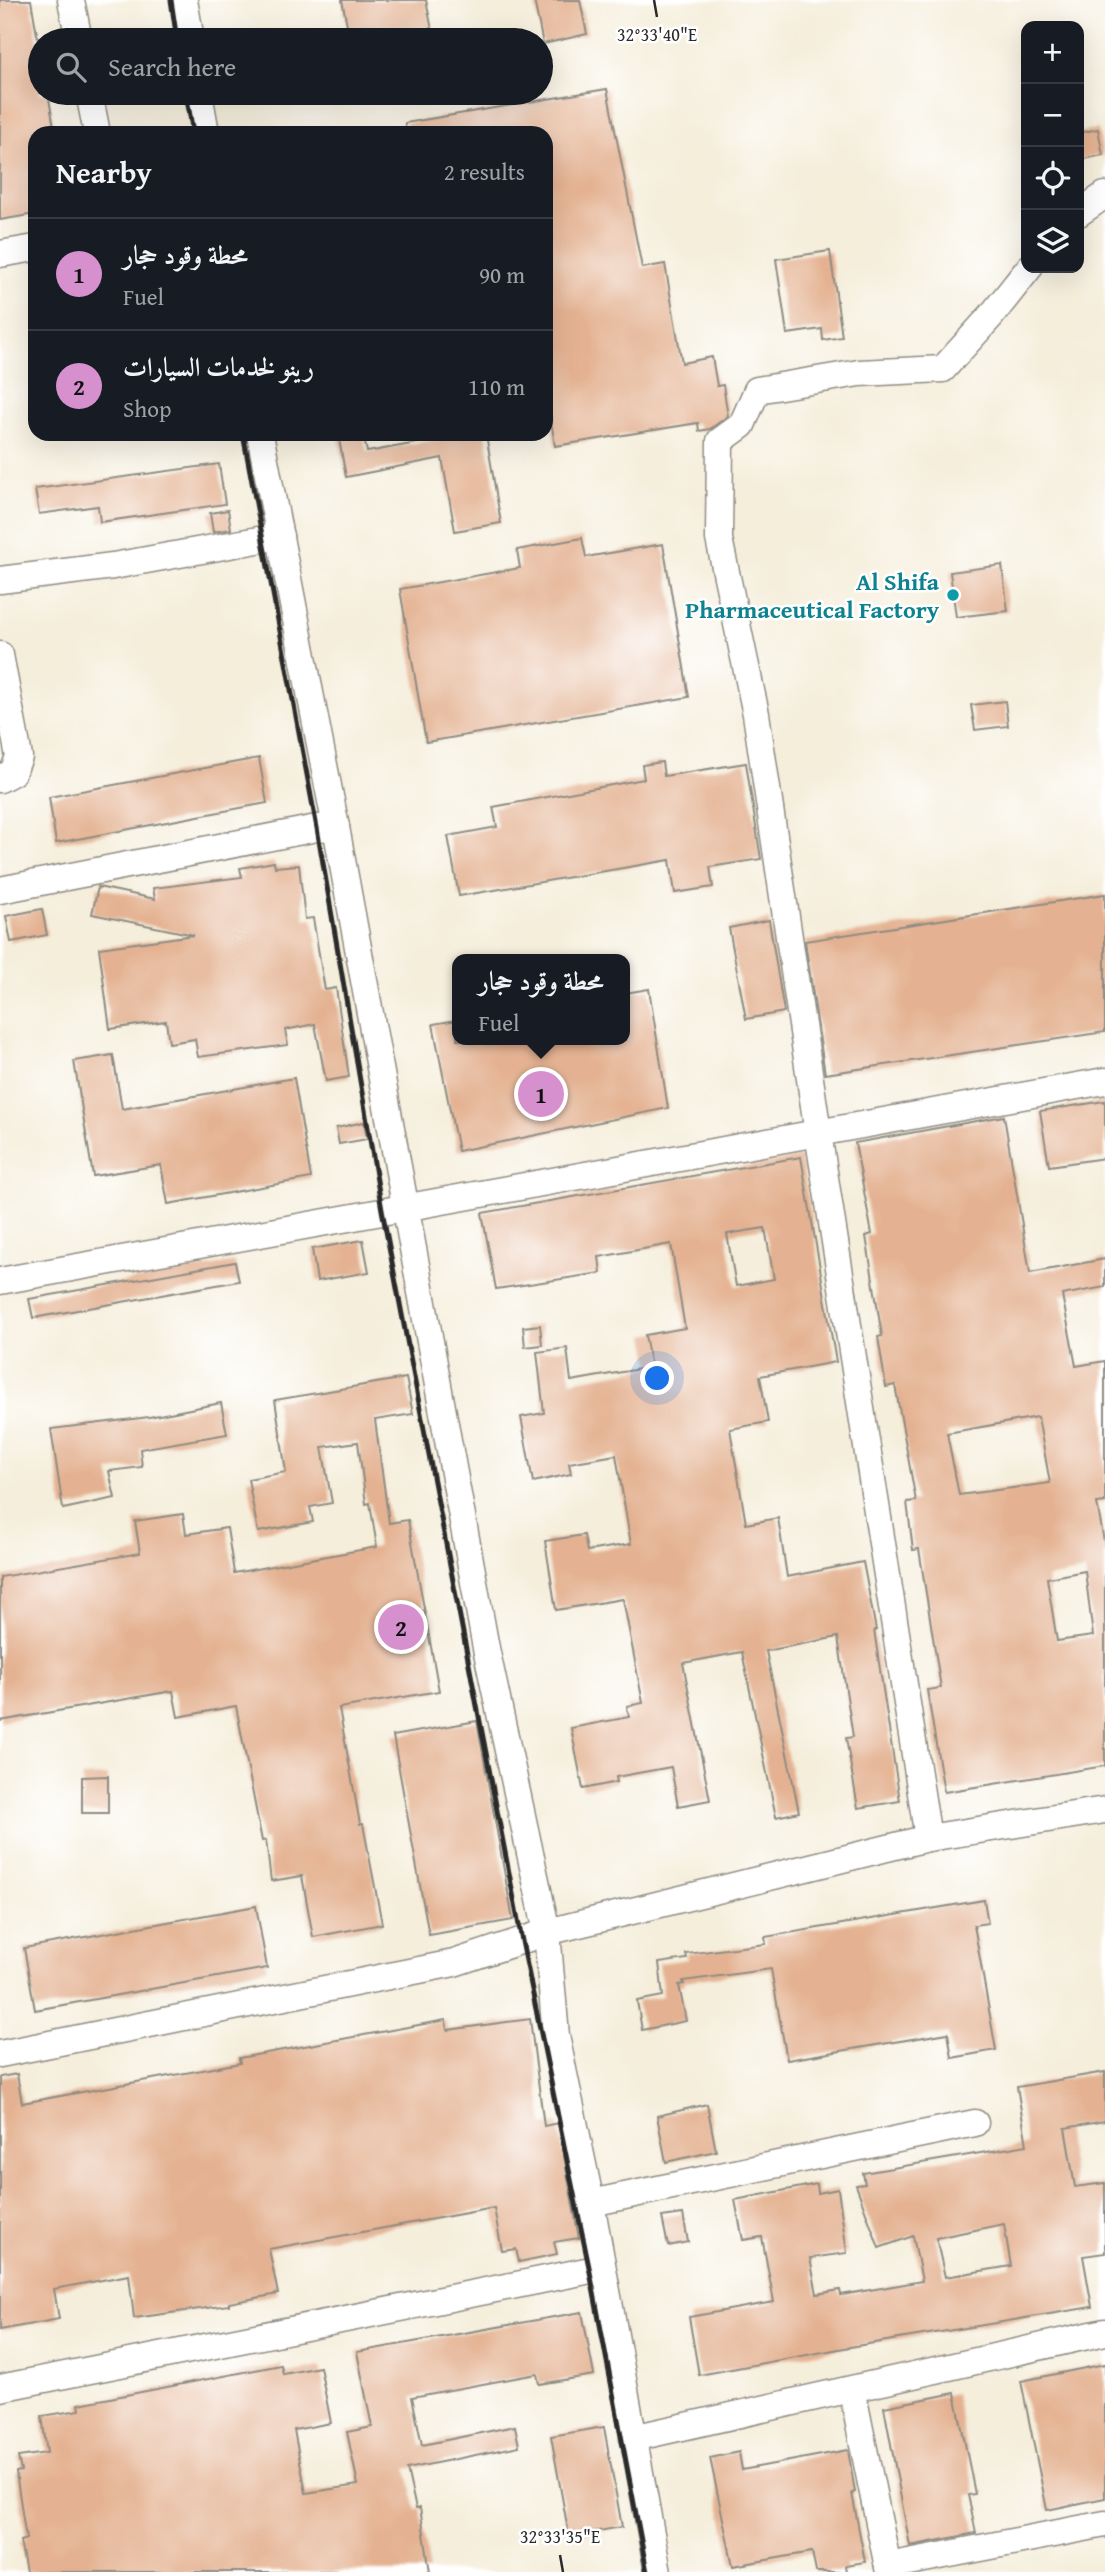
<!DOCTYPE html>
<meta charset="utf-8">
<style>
:root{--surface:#171b24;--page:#242831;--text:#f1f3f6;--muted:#9ea1a6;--line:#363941;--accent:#d690ce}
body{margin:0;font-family:"Gentium Book Plus",Amiri,serif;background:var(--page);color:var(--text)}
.controls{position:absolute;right:21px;top:21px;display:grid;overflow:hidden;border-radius:14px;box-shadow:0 7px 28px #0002}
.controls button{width:63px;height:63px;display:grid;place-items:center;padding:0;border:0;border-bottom:2px solid var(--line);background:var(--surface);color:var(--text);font:35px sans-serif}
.you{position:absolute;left:658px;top:1379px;width:24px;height:24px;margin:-18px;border:5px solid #fff;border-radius:50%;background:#1a73e8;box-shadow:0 0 0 10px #1a73e833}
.badge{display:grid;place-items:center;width:46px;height:46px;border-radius:50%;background:var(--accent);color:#111;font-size:23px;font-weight:700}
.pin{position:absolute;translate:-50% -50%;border:4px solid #fff;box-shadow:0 2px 7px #0006}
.popup{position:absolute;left:452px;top:954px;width:178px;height:91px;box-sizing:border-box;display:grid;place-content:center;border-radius:14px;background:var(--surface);filter:drop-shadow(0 2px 5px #0005);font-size:23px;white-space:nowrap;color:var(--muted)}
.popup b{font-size:26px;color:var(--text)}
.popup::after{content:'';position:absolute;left:50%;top:100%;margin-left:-14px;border:14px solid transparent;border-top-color:var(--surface)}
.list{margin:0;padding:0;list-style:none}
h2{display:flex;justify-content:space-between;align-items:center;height:91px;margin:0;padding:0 28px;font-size:30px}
h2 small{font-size:23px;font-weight:400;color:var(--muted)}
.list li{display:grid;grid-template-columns:46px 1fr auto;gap:21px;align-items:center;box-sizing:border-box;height:112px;padding:0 28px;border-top:2px solid var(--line)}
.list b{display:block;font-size:26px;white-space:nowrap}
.list p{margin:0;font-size:23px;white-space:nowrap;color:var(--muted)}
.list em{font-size:23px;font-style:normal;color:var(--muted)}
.icon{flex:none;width:38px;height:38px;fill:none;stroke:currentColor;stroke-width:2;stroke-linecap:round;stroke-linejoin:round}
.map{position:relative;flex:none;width:1105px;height:2572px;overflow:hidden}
.search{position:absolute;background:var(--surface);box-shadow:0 7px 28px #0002;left:28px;top:28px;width:525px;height:77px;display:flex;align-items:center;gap:18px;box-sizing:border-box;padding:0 24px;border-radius:38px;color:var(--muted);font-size:26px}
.panel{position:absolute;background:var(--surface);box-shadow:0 7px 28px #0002;left:28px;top:126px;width:525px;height:315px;border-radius:21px}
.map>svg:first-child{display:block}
</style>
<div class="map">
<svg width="1105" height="2572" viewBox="0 0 1105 2572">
<rect width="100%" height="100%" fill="#fff"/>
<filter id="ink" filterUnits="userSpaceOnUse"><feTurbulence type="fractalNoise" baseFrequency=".0143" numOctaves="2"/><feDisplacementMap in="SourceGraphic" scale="14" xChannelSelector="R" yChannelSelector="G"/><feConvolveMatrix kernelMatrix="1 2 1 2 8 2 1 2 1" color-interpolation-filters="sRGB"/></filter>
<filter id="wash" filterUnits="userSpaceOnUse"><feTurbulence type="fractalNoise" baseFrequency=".00686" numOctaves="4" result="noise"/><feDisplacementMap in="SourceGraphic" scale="28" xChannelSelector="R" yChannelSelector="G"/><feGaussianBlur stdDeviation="1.57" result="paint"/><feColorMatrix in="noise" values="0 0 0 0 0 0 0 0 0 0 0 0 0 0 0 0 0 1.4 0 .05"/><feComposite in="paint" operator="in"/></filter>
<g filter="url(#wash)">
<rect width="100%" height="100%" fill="#f5eedb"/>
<g id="blocks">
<g fill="#e4b292" fill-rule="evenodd">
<path d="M 0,0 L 31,0 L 40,52 L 40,93 L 48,93 L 55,133 L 35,133 L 35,214 L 0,220 Z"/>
<path d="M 342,0 L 426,0 L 434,40 L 350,40 Z"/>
<path d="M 534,0 L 580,0 L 587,34 L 543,44 Z"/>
<path d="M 607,89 L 642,268 L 665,264 L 682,363 L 712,357 L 717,386 L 723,385 L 728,416 L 710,429 L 699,431 L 698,423 L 555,446 L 550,414 L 546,414 L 546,133 L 405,133 L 405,123 Z"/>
<path d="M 1098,129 L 1103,155 L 1079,160 L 1079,133 Z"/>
<path d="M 830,251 L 842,337 L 823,340 L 822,329 L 787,334 L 776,259 Z"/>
<path d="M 338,434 L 363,434 L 367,452 L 439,439 L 438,434 L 486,434 L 501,523 L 455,531 L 442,458 L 346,477 Z"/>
<path d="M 219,464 L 225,504 L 100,522 L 98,506 L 39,514 L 35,489 Z"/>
<path d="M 228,510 L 231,529 L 213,532 L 210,513 Z"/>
<path d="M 582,538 L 586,557 L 663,544 L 689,697 L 426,742 L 400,589 L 520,568 L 517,550 Z"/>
<path d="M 1002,565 L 1008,611 L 956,617 L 950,572 Z"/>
<path d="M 1005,701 L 1008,726 L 975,730 L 971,705 Z"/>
<path d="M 259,758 L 267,803 L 56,843 L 49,797 Z"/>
<path d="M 662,762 L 664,776 L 746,763 L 761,859 L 710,867 L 713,887 L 675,893 L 670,860 L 459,896 L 448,836 L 497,827 L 493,807 L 644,779 L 642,765 Z"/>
<path d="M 274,862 L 275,867 L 299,865 L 305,919 L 313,918 L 325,990 L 336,988 L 349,1077 L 326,1081 L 315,1024 L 285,1030 L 288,1045 L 198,1057 L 195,1039 L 169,1043 L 166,1021 L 110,1029 L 99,948 L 194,935 L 92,914 L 98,887 L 155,899 L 153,888 L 242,877 L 240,868 Z"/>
<path d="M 1105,894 L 1105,1032 L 825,1074 L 805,941 Z"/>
<path d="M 42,909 L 47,935 L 11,942 L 6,916 Z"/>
<path d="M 769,920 L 784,1012 L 746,1019 L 729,928 Z"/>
<path d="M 649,989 L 668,1108 L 458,1151 L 433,1024 L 457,1020 L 457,1040 L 625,1040 L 625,993 Z"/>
<path d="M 113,1055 L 122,1109 L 294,1078 L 311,1178 L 168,1204 L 161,1165 L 93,1176 L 74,1061 Z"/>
<path d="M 1105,1101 L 1105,1158 L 1049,1166 L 1040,1111 Z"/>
<path d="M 1004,1116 L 1030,1273 L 1105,1259 L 1105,1287 L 1062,1295 L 1076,1366 L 1105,1361 L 1105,1502 L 1097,1503 L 1105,1547 L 1105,1766 L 944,1792 L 927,1690 L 941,1688 L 919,1549 L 913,1550 L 907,1502 L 916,1501 L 895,1385 L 886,1387 L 878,1337 L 882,1336 L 866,1236 L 872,1234 L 855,1143 ZM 1038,1417 L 1050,1483 L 959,1495 L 947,1433 ZM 1085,1571 L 1093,1636 L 1057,1641 L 1047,1578 Z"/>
<path d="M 364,1122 L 367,1139 L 339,1144 L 336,1128 Z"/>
<path d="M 801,1157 L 836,1362 L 760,1376 L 768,1422 L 730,1429 L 746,1524 L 778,1518 L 787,1577 L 863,1562 L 876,1630 L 874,1630 L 900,1801 L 858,1808 L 846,1738 L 853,1737 L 838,1637 L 766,1651 L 799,1812 L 776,1817 L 742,1652 L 683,1663 L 710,1800 L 678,1806 L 671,1767 L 616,1777 L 617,1782 L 583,1789 L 571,1728 L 629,1717 L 627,1706 L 643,1703 L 623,1599 L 556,1610 L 545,1541 L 584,1535 L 587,1551 L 631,1544 L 616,1455 L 569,1463 L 571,1474 L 533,1482 L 521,1417 L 544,1413 L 537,1352 L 567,1348 L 571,1381 L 651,1367 L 645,1335 L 685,1328 L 671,1244 L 599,1257 L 601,1273 L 496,1289 L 482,1213 ZM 765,1228 L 774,1279 L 736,1286 L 727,1234 Z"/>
<path d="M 363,1240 L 369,1272 L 317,1281 L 312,1249 Z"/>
<path d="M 235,1262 L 239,1281 L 33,1318 L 29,1299 Z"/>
<path d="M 540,1325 L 542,1345 L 525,1347 L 523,1327 Z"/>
<path d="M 406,1378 L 413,1414 L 375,1420 L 389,1523 L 408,1520 L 439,1691 L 339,1708 L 360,1824 L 363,1824 L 382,1924 L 313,1937 L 302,1876 L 271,1881 L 266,1840 L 262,1841 L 236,1706 L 178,1717 L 173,1691 L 0,1721 L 0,1577 L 140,1553 L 135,1521 L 183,1514 L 186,1534 L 227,1528 L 234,1573 L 377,1547 L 370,1503 L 366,1504 L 358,1442 L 322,1447 L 332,1503 L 310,1507 L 313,1522 L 258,1532 L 248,1479 L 286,1472 L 275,1400 Z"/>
<path d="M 221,1403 L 227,1434 L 140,1449 L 142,1467 L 109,1471 L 115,1498 L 63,1509 L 51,1429 L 149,1417 Z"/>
<path d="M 477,1721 L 513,1920 L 429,1935 L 393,1736 Z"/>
<path d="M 108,1776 L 108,1813 L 82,1813 L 82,1777 Z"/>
<path d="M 984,1900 L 988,1923 L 974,1925 L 996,2050 L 952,2058 L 948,2033 L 787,2060 L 771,1969 L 683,1981 L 684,1984 L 679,1985 L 686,2021 L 642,2030 L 637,2001 L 663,1996 L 659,1963 L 687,1959 L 686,1954 L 766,1944 L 765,1937 Z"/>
<path d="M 256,1906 L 267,1968 L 35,2010 L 24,1948 Z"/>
<path d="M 530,2019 L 544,2126 L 558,2123 L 579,2238 L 554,2242 L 557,2254 L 519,2262 L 516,2249 L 502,2251 L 494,2208 L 269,2249 L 278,2294 L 229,2303 L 229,2305 L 134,2318 L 129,2275 L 54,2289 L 59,2319 L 0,2330 L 0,2077 L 17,2074 L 22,2103 L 240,2063 L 239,2058 L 446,2020 L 447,2030 Z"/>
<path d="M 1105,2072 L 1105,2121 L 1065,2128 L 1075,2187 L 1105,2183 L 1105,2253 L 1083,2256 L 1092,2307 L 850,2347 L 699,2375 L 689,2317 L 774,2302 L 762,2237 L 743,2240 L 735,2200 L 817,2184 L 818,2193 L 838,2189 L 847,2253 L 810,2258 L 817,2294 L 840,2290 L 841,2295 L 922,2281 L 913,2236 L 879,2248 L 856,2185 L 865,2184 L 863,2173 L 1027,2145 L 1017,2087 ZM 1004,2224 L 1011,2266 L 945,2277 L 936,2238 Z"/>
<path d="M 707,2104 L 716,2151 L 666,2162 L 657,2116 Z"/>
<path d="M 683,2214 L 688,2242 L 668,2246 L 662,2217 Z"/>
<path d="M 582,2312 L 594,2375 L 539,2384 L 537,2374 L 412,2397 L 422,2445 L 515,2426 L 519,2446 L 407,2469 L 416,2509 L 420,2508 L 430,2572 L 26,2572 L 20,2541 L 26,2539 L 16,2472 L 21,2471 L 18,2457 L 47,2453 L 42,2416 L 80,2410 L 79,2404 L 281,2365 L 283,2374 L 320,2367 L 331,2423 L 294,2430 L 306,2493 L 358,2485 L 347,2432 L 372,2427 L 357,2352 Z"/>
<path d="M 1105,2364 L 1105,2498 L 1047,2510 L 1021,2381 Z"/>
<path d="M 955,2393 L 975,2494 L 968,2495 L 976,2533 L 910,2546 L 884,2407 Z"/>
<path d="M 604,2427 L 622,2527 L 569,2536 L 551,2436 Z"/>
<path d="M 848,2450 L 855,2492 L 852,2493 L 865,2562 L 846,2565 L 847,2572 L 816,2572 L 812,2552 L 733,2566 L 710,2458 L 739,2452 L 742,2470 Z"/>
</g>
</g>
</g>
<g filter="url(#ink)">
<use href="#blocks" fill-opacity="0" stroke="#908c83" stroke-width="2"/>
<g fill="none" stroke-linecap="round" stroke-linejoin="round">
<defs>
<g id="minor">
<path d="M 71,0 L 79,40"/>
<path d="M 184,0 L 191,40"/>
<path d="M 89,93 L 97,133"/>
<path d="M 199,93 L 206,133"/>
<path d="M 1079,213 L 1105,195"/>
<path d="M 0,254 L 35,248"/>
<path d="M 260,434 L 336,827 L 486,1648 L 547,1932 L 556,2036 L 591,2203 L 658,2572"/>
<path d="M 0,580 L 113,566 L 280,536"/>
<path d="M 0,655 L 19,757 L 13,772 L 0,779"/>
<path d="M 0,890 L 317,828 L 336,827"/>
<path d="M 0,1281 L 1105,1081"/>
<path d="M 928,1838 L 818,1133 L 756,714 L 719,539 L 720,441 L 742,425 L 757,390 L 859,373 L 943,369 L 991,316 L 1029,268"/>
<path d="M 0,2054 L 454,1963 L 547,1932 L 928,1838 L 1105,1810"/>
<path d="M 591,2203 L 975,2123"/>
<path d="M 0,2388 L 601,2268"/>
<path d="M 852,2390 L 889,2572"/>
<path d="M 633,2438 L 1105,2332"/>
<path d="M 888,2566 L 1105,2524"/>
</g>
</defs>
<use href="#minor" stroke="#908c83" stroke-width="29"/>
<use href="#minor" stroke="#fff" stroke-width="26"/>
<g stroke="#2b2b2b" stroke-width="5">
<path d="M 171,0 L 177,40"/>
<path d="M 186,93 L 193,133"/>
<path d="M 243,434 L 317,828 L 382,1210 L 522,1941 L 590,2272 L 647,2572"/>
</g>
</g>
</g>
<path fill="none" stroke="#2b2b2b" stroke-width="2.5" d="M 654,0 L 657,17M 560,2555 L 563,2572"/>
<circle fill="#0f9aa8" stroke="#fff" stroke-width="2.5" cx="953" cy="595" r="7"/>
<g text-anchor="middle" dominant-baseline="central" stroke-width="5" stroke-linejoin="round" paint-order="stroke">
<g font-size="24" font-weight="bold" fill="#0d838f" stroke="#fff" text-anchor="end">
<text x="939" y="581">Al Shifa<tspan x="939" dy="28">Pharmaceutical Factory</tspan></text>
</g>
</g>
<g font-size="18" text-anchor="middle" fill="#2b2b2b" stroke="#fff" stroke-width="5" stroke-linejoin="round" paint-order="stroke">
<text x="657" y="41">32°33'40"E</text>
<text x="560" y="2543">32°33'35"E</text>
</g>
</svg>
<div class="controls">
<button>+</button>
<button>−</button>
<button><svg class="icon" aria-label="locate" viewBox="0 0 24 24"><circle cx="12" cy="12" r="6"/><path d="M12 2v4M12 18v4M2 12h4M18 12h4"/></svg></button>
<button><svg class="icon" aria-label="layers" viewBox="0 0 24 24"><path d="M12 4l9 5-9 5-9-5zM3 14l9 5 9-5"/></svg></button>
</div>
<div class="you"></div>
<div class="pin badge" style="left:541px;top:1094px">1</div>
<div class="popup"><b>محطة وقود حجار</b>Fuel</div>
<div class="pin badge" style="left:401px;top:1627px">2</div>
<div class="search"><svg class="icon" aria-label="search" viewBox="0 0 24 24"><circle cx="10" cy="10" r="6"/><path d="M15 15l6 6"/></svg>Search here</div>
<section class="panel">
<h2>Nearby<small>2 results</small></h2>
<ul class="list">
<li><span class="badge">1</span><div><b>محطة وقود حجار</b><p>Fuel</p></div><em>90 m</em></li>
<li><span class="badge">2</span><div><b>رينو لخدمات السيارات</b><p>Shop</p></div><em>110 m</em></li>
</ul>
</section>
</div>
